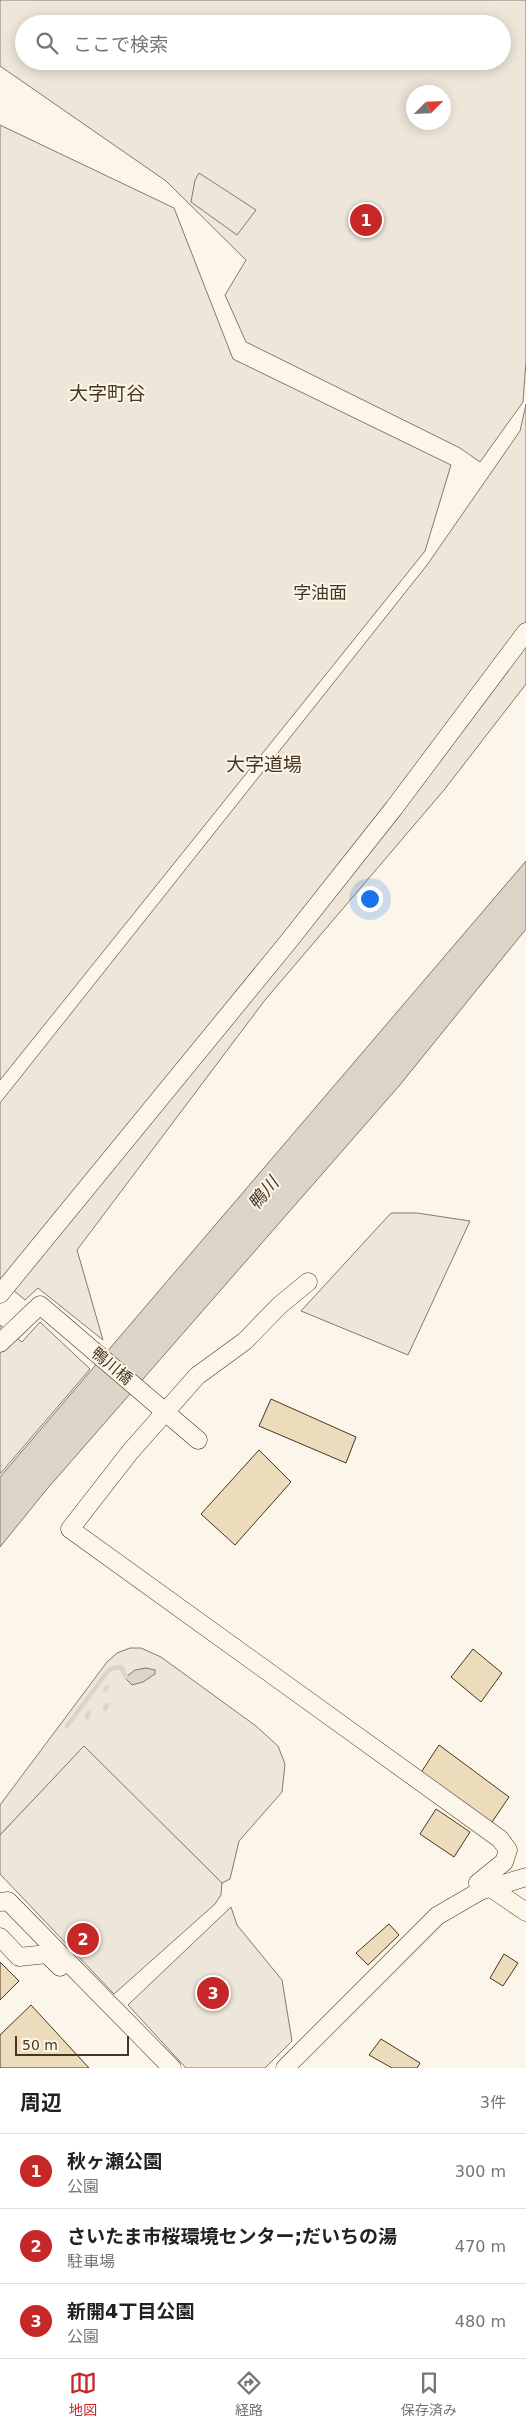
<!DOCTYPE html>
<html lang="ja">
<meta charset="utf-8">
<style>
:root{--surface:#fff;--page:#f6f6f6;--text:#202124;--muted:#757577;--line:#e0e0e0;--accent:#c62828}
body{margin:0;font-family:"DejaVu Sans","Noto Sans JP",sans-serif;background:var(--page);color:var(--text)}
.compass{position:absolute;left:406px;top:85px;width:45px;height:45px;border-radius:50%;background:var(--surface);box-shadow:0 2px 12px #0003;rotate:66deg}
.scale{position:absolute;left:15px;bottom:12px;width:114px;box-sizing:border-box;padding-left:5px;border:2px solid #4a3520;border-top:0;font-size:14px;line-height:18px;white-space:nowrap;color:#4a3520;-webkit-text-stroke:4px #fbf6e9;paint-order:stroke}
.you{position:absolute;left:369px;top:898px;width:18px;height:18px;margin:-12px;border:4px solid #fff;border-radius:50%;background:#1a73e8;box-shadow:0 0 0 8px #1a73e833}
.badge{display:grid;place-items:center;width:32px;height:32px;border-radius:50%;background:var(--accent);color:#fff;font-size:16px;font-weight:700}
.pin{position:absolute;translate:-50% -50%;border:2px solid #fff;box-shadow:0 1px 5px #0006}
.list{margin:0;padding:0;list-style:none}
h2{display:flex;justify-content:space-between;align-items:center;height:65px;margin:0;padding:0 20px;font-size:21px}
h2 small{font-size:16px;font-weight:400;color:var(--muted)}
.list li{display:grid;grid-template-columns:32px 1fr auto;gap:15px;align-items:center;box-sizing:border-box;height:75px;padding:0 20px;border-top:1px solid var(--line)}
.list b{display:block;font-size:19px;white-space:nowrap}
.list p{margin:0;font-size:16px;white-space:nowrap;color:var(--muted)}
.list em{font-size:16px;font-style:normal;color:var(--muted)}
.icon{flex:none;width:28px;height:28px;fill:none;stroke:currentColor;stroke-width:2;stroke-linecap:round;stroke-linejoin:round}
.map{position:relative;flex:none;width:526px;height:2068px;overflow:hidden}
.search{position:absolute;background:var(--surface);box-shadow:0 2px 12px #0003;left:15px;right:15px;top:15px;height:55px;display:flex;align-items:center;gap:12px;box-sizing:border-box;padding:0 18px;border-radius:28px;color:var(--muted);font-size:19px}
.sheet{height:290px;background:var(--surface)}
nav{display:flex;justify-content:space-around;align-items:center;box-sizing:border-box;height:70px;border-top:1px solid var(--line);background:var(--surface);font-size:14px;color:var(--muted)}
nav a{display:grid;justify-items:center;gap:2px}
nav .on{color:var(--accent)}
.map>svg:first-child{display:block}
</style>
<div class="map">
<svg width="526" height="2068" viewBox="0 0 526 2068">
<rect width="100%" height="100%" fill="#fbf6e9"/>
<g fill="#ede6d9" stroke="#887966" fill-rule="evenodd">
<path d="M 0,0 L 526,0 L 526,361 L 523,402 L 480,462 L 460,448 L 246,342 L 225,295 L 246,260 L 166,181 L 0,66 ZM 24,24 L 502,24 L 502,61 L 24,61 ZM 414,92 L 444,92 L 444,122 L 414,122 Z"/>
<path d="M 0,125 L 174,208 L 233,359 L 451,465 L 425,551 L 0,1080 Z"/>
<path d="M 526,404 L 526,684 L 444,790 L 265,1000 L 77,1250 L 103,1340 L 38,1288 L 25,1300 L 0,1279 L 0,1103 L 427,565 L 520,431 Z"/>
<path d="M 391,1213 L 417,1213 L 470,1221 L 408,1355 L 301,1311 Z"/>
<path d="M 40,1322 L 90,1369 L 0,1474 L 0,1325 L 22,1342 Z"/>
<path d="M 130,1648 L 141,1648 L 161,1657 L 256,1726 L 278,1746 L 285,1764 L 282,1792 L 239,1841 L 230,1879 L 222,1883 L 84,1747 L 0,1835 L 0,1805 L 107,1662 L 117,1653 Z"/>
<path d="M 231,1907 L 237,1925 L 282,1980 L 292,2041 L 265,2068 L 186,2068 L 128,2005 Z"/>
</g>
<g fill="#ede7d9" stroke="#887966">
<path d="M 199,173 L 256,210 L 237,235 L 191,202 L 195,180 Z"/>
<path d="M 84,1746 L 222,1883 L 221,1895 L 215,1904 L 114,1994 L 0,1874 L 0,1835 Z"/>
</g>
<g fill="#dcd4c6" stroke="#887966">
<path d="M 526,861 L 526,929 L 399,1086 L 47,1489 L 0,1547 L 0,1477 Z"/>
<path d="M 146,1668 L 155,1670 L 155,1674 L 143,1682 L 132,1685 L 126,1679 L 126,1677 L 135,1670 Z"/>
</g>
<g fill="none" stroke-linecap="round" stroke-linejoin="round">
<g stroke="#dcd4c6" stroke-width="4.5">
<path d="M 105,1690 L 107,1687"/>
<path d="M 105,1709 L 107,1705"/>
<path d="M 87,1717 L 89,1713"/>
<path d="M 67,1726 L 108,1671 L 113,1668 L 121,1667 L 126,1677"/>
</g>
</g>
<g fill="#ecdcbc" stroke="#4a3520">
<path d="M 271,1399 L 356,1437 L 346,1463 L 259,1426 Z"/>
<path d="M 259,1450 L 291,1482 L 235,1545 L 201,1514 Z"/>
<path d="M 473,1649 L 502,1673 L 481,1702 L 451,1677 Z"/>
<path d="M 439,1745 L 509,1797 L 490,1825 L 420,1774 Z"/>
<path d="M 436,1809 L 470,1832 L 454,1857 L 420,1834 Z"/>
<path d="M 389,1924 L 399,1935 L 368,1965 L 356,1953 Z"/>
<path d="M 504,1954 L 518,1963 L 503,1986 L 490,1978 Z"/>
<path d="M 0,1962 L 19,1981 L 0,2000 Z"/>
<path d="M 31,2005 L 89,2068 L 0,2068 L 0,2035 Z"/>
<path d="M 381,2039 L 420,2063 L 417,2068 L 392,2068 L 369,2055 Z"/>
</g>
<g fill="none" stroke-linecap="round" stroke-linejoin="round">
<defs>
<g id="minor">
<path d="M 308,1282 L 280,1305 L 245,1341 L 197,1376 L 130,1452 L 70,1529 L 500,1839 L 508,1850 L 504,1862 L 478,1883 L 480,1891"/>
<path d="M 0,1294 L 288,942 L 394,808 L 526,632"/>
<path d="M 0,1343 L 40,1305 L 198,1440"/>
<path d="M 491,1888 L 526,1912"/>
<path d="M 0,1902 L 8,1901 L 172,2068"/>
<path d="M 0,1937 L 19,1957 L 47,1954 L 60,1967"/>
<path d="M 285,2068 L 437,1916 L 480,1891 L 526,1877"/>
</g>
</defs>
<use href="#minor" stroke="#4a3520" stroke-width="19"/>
<use href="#minor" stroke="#fbf6e9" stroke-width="18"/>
</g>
<g text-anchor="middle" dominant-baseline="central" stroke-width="4" stroke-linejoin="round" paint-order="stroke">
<g font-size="16" fill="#4a3520" stroke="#fbf6e9">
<text transform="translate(112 1366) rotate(40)">鴨川橋</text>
</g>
<g font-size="18" fill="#4a3520" stroke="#fbf6e9">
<text x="320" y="592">字油面</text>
</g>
<g font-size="18" font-style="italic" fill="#4a3520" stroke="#fbf6e9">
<text transform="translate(263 1193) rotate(-50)">鴨川</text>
</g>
<g font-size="19" fill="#4a3520" stroke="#fbf6e9">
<text x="107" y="393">大字町谷</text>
<text x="264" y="764">大字道場</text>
</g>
</g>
</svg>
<svg class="compass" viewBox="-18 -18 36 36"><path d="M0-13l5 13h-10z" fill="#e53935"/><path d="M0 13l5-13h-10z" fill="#757577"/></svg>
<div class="scale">50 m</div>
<div class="you"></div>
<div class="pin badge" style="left:366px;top:220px">1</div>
<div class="pin badge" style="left:83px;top:1939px">2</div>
<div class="pin badge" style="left:213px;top:1993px">3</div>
<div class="search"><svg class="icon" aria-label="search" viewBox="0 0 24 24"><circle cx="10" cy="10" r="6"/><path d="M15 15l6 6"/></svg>ここで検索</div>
</div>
<section class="sheet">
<h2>周辺<small>3件</small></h2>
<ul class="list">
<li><span class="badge">1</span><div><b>秋ヶ瀬公園</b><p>公園</p></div><em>300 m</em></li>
<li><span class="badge">2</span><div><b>さいたま市桜環境センター;だいちの湯</b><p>駐車場</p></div><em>470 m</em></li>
<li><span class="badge">3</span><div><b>新開4丁目公園</b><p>公園</p></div><em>480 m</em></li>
</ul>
</section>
<nav>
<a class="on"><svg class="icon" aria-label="map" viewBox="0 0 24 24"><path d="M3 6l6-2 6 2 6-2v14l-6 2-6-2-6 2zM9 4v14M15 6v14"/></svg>地図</a>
<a><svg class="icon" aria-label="directions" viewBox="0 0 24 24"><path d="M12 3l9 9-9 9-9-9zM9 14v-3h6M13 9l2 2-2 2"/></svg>経路</a>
<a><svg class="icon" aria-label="saved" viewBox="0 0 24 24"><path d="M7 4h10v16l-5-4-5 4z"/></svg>保存済み</a>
</nav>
